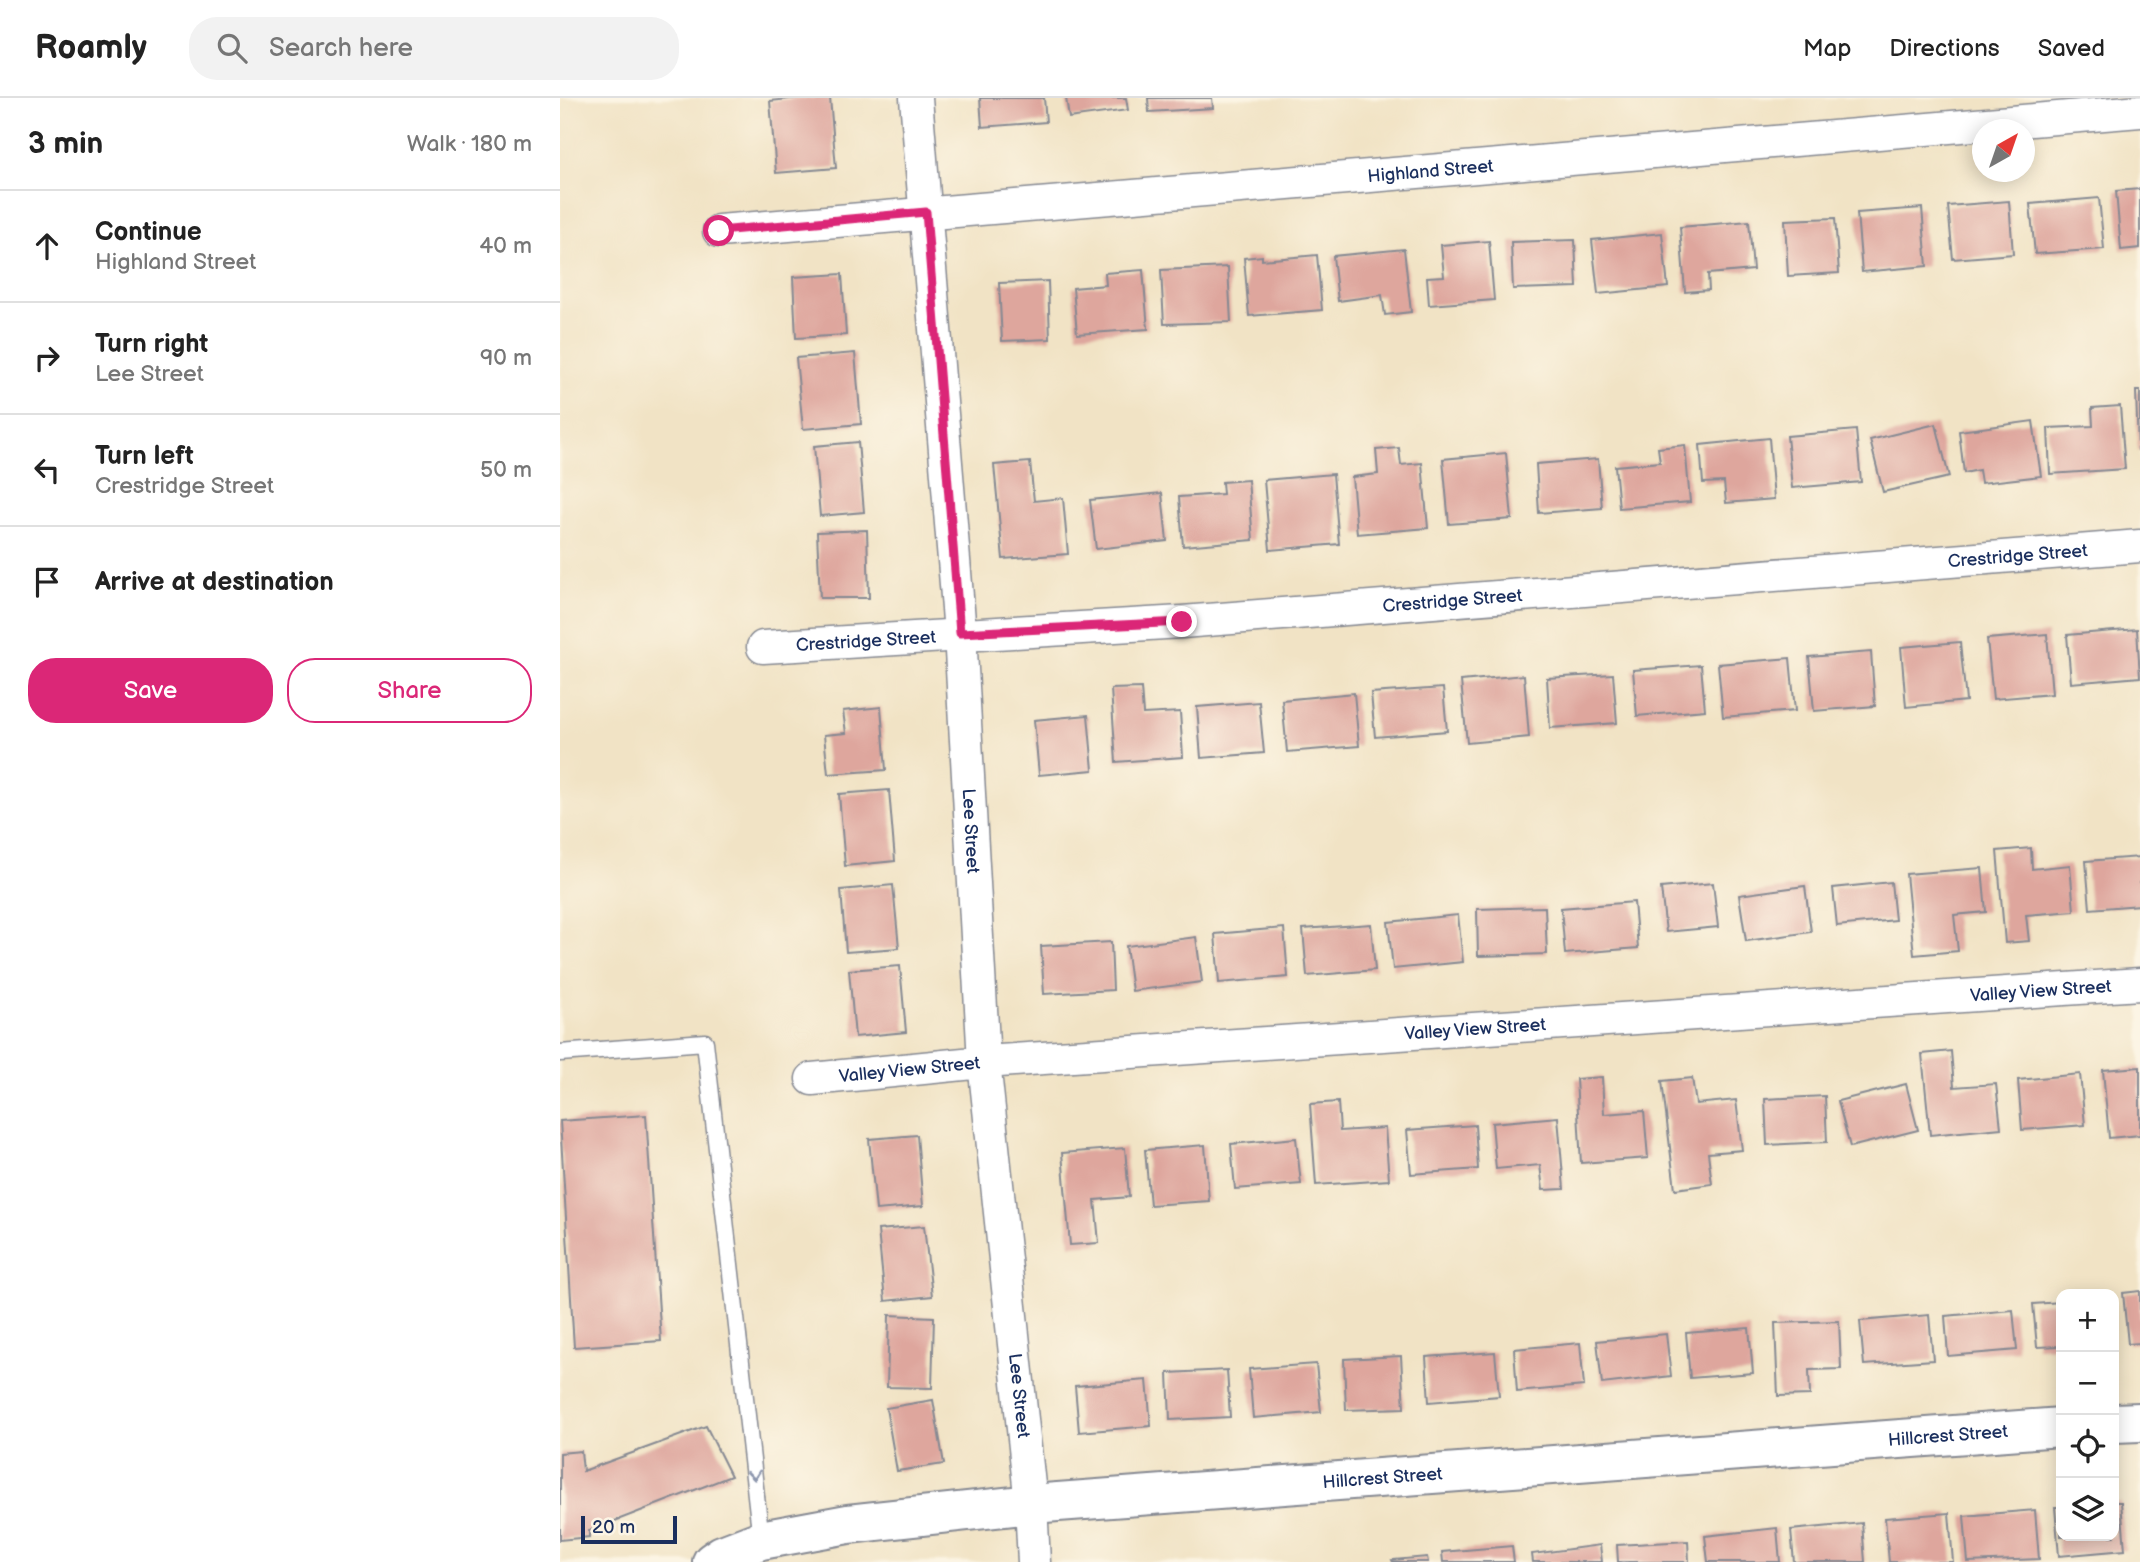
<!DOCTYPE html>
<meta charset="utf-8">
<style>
:root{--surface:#fff;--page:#f2f2f2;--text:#222;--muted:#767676;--line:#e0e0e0;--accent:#db2777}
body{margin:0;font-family:"Balsamiq Sans",sans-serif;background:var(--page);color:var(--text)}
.controls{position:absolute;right:21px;bottom:21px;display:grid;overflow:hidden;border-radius:14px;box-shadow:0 4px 18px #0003}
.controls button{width:63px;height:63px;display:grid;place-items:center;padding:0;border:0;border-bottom:2px solid var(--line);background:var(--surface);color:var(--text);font:35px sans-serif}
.compass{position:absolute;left:1412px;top:21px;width:63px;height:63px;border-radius:50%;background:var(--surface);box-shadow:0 4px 18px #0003;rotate:40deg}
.scale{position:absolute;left:21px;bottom:18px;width:96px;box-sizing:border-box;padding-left:7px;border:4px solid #1b2f5e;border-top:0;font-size:19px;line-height:24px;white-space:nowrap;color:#1b2f5e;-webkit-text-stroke:5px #fcf5e5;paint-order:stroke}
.stop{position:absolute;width:21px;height:21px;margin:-16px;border:5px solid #db2777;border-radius:50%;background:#fff}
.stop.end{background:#db2777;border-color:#fff;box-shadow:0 2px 7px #0008}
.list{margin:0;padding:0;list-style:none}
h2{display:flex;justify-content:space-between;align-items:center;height:91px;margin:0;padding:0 28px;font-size:30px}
h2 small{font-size:23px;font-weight:400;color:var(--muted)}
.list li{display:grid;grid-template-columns:46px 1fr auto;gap:21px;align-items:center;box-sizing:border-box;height:112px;padding:0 28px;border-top:2px solid var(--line)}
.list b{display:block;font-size:26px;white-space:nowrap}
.list p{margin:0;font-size:23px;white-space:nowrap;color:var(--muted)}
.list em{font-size:23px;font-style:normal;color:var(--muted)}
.actions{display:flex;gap:14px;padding:21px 28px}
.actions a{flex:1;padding:16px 0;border:2px solid var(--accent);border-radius:28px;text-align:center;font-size:24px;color:var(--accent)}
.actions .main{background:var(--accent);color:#fff}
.icon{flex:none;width:38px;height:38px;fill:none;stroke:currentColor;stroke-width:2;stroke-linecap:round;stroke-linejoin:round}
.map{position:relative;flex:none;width:1580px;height:1464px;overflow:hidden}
header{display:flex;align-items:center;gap:42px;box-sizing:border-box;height:98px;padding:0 35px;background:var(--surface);border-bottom:2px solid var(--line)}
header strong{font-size:33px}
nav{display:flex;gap:38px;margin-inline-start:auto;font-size:24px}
.search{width:490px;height:63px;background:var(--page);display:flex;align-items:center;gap:18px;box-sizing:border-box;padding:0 24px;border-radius:28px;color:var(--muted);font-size:26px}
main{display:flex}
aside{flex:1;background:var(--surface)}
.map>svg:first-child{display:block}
</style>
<header>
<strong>Roamly</strong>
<div class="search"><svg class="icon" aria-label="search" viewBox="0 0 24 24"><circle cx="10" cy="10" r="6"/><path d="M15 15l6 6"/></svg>Search here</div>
<nav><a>Map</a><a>Directions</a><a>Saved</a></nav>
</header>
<main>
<aside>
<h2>3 min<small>Walk · 180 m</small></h2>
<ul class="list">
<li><svg class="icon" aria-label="ahead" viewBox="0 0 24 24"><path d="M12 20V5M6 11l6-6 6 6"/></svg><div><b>Continue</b><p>Highland Street</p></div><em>40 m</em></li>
<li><svg class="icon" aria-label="right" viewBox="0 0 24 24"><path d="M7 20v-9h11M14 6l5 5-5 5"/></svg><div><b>Turn right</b><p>Lee Street</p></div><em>90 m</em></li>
<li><svg class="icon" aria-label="left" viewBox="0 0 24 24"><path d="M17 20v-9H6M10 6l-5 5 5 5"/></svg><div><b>Turn left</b><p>Crestridge Street</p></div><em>50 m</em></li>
<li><svg class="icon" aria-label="arrive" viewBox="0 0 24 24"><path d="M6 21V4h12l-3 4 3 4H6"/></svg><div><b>Arrive at destination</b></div></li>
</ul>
<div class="actions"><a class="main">Save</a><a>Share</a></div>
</aside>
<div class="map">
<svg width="1580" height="1464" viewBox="0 0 1580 1464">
<rect width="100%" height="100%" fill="#fcf5e5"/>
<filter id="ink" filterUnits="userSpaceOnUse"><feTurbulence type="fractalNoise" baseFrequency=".0143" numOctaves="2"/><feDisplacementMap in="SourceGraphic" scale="14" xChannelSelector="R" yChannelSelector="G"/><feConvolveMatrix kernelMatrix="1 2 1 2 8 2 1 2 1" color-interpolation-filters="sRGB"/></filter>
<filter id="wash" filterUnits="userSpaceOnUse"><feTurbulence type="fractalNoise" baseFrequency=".00686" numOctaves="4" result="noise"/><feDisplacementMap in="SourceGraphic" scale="28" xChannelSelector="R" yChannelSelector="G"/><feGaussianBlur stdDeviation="1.57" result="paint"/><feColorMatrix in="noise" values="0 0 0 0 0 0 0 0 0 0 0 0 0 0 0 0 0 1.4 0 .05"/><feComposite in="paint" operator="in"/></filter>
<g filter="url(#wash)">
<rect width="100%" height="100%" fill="#f1e3c5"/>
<g id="blocks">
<g fill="#dea69d">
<path d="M 239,0 L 270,0 L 276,70 L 216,75 L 210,3 Z"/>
<path d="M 420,0 L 484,0 L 486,24 L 422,29 Z"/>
<path d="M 506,0 L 566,0 L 568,12 L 509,20 Z"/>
<path d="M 588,0 L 652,0 L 653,10 L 589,14 Z"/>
<path d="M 1580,91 L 1580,150 L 1561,152 L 1556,93 Z"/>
<path d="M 1539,100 L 1544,151 L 1475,156 L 1470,106 Z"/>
<path d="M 1449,103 L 1453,156 L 1393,161 L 1388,108 Z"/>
<path d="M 1362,110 L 1367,168 L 1302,174 L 1297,115 Z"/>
<path d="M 1275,120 L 1279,175 L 1228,178 L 1225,122 Z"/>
<path d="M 1189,123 L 1193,172 L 1148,176 L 1149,192 L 1125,194 L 1120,129 Z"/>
<path d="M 1102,135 L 1108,189 L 1038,196 L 1032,142 Z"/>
<path d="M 1015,142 L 1017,189 L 953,191 L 951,144 Z"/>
<path d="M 929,143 L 934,202 L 869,207 L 867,179 L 884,178 L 881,147 Z"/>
<path d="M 844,151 L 851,214 L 825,217 L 822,197 L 778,203 L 773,158 Z"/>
<path d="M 757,157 L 762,212 L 689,218 L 684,160 L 702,158 L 702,162 Z"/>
<path d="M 668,169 L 671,224 L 604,226 L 601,172 Z"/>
<path d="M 583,172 L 588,231 L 517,236 L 513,190 L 546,187 L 545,175 Z"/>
<path d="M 282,176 L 286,237 L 236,240 L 233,179 Z"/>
<path d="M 488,183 L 490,241 L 442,243 L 439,185 Z"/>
<path d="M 295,255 L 301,326 L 243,331 L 236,260 Z"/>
<path d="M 1576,293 L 1580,293 L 1580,352 L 1578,352 Z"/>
<path d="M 1560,308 L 1565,371 L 1490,376 L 1488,330 L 1533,328 L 1532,310 Z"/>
<path d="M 1473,323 L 1481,378 L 1421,385 L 1419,372 L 1404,375 L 1399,333 Z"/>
<path d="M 1376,326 L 1389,379 L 1323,394 L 1310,342 Z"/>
<path d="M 1296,332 L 1301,384 L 1232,390 L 1227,338 Z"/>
<path d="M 1209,340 L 1214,401 L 1166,405 L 1164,384 L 1143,385 L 1140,347 Z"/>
<path d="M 298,344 L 304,414 L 260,418 L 254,348 Z"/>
<path d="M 1125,347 L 1130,404 L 1059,410 L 1055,368 L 1100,364 L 1098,350 Z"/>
<path d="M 839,350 L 841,367 L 862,365 L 868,430 L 797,436 L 792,379 L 818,376 L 816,352 Z"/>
<path d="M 946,355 L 952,421 L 889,426 L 883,361 Z"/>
<path d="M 1038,361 L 1042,410 L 979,415 L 976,366 Z"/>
<path d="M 470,364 L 474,403 L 503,400 L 508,456 L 443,461 L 434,367 Z"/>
<path d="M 773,376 L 779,446 L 710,452 L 704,382 Z"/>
<path d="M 688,382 L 693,442 L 623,448 L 619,399 L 663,396 L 662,384 Z"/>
<path d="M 602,395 L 607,443 L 536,451 L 530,402 Z"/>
<path d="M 307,432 L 309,500 L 260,500 L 257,434 Z"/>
<path d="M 1577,531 L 1580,579 L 1511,585 L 1507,537 Z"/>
<path d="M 1487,536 L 1492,596 L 1433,601 L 1427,541 Z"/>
<path d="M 1400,544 L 1406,603 L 1346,609 L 1341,549 Z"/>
<path d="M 1311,554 L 1315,608 L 1254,613 L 1249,559 Z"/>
<path d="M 1230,560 L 1235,613 L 1163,619 L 1158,566 Z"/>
<path d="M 1141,567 L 1145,612 L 1077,618 L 1073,572 Z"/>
<path d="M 1053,576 L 1057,625 L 990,630 L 987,580 Z"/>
<path d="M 964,577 L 969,639 L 907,645 L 901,583 Z"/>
<path d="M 581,590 L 583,616 L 620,614 L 623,659 L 556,664 L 551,591 Z"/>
<path d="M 883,590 L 887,633 L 815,639 L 811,595 Z"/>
<path d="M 794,595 L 799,648 L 727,654 L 722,602 Z"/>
<path d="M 699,604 L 704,655 L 641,660 L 637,609 Z"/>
<path d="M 321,609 L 326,672 L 268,676 L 264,637 L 286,635 L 283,613 Z"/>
<path d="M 528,617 L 533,672 L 479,677 L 474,622 Z"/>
<path d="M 329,692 L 335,763 L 285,768 L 279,696 Z"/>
<path d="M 1471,750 L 1472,771 L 1510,767 L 1514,813 L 1466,817 L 1469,843 L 1445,845 L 1437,753 Z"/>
<path d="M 1580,759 L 1580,807 L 1530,811 L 1526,763 Z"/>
<path d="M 1422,770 L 1426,814 L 1394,817 L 1398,853 L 1354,857 L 1346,776 Z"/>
<path d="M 1331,784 L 1335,822 L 1277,828 L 1273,790 Z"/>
<path d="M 1153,785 L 1158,829 L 1106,834 L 1101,790 Z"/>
<path d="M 333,787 L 339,850 L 286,854 L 281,792 Z"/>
<path d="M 1245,788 L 1251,834 L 1186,843 L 1179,797 Z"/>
<path d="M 1074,804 L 1078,850 L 1005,856 L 1001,810 Z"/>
<path d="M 985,809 L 987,856 L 918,858 L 917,811 Z"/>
<path d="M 898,817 L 903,864 L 833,871 L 828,824 Z"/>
<path d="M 811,826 L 815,872 L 747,878 L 743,831 Z"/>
<path d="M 724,830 L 728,879 L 659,885 L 655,836 Z"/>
<path d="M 636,839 L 642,884 L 572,893 L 566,848 Z"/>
<path d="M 551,844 L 553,892 L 484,896 L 481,848 Z"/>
<path d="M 340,868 L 346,934 L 295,939 L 289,872 Z"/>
<path d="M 1391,953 L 1394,989 L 1436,986 L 1441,1030 L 1370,1037 L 1362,956 Z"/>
<path d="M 1580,969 L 1580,1037 L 1549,1040 L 1543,972 Z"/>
<path d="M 1520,976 L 1525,1027 L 1462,1032 L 1458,982 Z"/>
<path d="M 1042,979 L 1044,1016 L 1084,1013 L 1088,1060 L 1021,1065 L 1016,981 Z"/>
<path d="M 1132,980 L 1136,1006 L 1176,1002 L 1182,1052 L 1148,1055 L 1152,1086 L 1115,1091 L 1102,983 Z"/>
<path d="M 1346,986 L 1358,1032 L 1290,1049 L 1278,1003 Z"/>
<path d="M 1265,998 L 1267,1044 L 1207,1047 L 1205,1001 Z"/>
<path d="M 778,1004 L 780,1033 L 825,1030 L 829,1082 L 756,1087 L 750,1006 Z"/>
<path d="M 86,1017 L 101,1243 L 14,1249 L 0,1023 Z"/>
<path d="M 998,1019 L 1004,1091 L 983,1092 L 980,1067 L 936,1071 L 932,1025 Z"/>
<path d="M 915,1027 L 918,1071 L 851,1076 L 847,1032 Z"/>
<path d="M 357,1037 L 363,1108 L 316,1112 L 309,1041 Z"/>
<path d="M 736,1040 L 741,1086 L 675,1091 L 671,1046 Z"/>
<path d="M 645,1047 L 649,1103 L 590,1107 L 585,1052 Z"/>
<path d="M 565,1050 L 569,1099 L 535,1102 L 539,1145 L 510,1147 L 502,1055 Z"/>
<path d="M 364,1128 L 372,1198 L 325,1203 L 318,1132 Z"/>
<path d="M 1580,1193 L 1580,1245 L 1568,1246 L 1563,1195 Z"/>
<path d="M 1501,1204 L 1501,1248 L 1477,1249 L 1473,1206 Z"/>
<path d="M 1453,1212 L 1457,1252 L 1388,1258 L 1385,1218 Z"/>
<path d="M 329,1217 L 374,1219 L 372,1290 L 327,1289 Z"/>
<path d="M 1369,1217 L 1373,1262 L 1304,1267 L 1300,1223 Z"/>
<path d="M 1279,1223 L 1281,1271 L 1249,1272 L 1250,1297 L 1218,1298 L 1215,1225 Z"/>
<path d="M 1189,1230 L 1193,1275 L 1130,1280 L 1126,1235 Z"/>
<path d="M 1106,1236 L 1111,1278 L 1042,1286 L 1037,1243 Z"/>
<path d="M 1020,1245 L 1024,1288 L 957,1294 L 954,1251 Z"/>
<path d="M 935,1254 L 939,1298 L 869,1304 L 866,1259 Z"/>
<path d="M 841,1258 L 844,1310 L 786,1312 L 784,1261 Z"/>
<path d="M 756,1266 L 761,1314 L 693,1320 L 689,1271 Z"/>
<path d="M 667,1272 L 670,1319 L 610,1322 L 608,1275 Z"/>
<path d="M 587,1282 L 591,1328 L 519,1334 L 515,1288 Z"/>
<path d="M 373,1302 L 384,1366 L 337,1373 L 326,1310 Z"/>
<path d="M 146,1328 L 171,1378 L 29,1433 L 29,1439 L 0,1442 L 0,1355 L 21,1353 L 23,1373 Z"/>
<path d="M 1554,1404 L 1561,1404 L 1565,1452 L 1499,1458 L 1495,1409 L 1501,1409 L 1501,1438 L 1554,1438 Z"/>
<path d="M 1475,1412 L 1479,1461 L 1408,1464 L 1404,1418 Z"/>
<path d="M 1389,1415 L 1393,1464 L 1329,1464 L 1325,1420 Z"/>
<path d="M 1302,1425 L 1305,1464 L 1234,1464 L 1231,1432 Z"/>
<path d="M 1217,1430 L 1220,1464 L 1148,1464 L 1145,1438 Z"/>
<path d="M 1128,1443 L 1129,1464 L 1058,1464 L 1057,1447 Z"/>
<path d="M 1040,1447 L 1042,1464 L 973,1464 L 972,1456 Z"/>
<path d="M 952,1448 L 954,1464 L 883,1464 L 882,1454 Z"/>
<path d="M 867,1459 L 868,1464 L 833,1464 L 832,1462 Z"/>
</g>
</g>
</g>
<g filter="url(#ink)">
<use href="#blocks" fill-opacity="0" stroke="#868992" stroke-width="2"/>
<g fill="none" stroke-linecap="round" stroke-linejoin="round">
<defs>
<path id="service" d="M 0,955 L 145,944 L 201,1442"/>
<g id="minor">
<path id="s1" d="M 356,0 L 400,535 L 424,964 L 471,1406 L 474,1464"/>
<path id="s2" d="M 159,133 L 1580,13"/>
<path id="s3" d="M 203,549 L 622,524 L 1580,448"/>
<path id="s4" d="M 252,981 L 424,964 L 1580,886"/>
</g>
<g id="tertiary">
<path d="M 1554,1325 L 1580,1324"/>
<path id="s5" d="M 152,1464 L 162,1457 L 201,1442 L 288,1426 L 471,1406 L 1501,1329"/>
</g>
</defs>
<use href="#service" stroke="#868992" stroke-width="19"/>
<use href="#minor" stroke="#868992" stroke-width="35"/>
<use href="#tertiary" stroke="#868992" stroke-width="42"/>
<use href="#service" stroke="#fff" stroke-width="16"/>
<use href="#minor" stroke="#fff" stroke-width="32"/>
<use href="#tertiary" stroke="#fff" stroke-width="38"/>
</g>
<defs><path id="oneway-chevron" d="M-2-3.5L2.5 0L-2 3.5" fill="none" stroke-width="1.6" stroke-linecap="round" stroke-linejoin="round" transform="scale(1.75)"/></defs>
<use stroke="#8d97ae" href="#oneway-chevron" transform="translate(194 1377) rotate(84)"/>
</g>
<g fill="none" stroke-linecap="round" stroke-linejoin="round" filter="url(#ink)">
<path stroke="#db2777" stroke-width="9" d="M 159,133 L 366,114 L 400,535 L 622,524"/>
</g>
<g text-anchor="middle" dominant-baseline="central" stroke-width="7" stroke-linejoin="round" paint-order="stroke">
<g font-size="18" fill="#1b2f5e" stroke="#fcf5e5">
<text stroke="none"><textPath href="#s2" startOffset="714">Highland Street</textPath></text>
<text stroke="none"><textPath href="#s3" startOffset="1258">Crestridge Street</textPath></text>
<text stroke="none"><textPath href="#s3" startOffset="691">Crestridge Street</textPath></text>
<text stroke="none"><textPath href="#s3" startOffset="103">Crestridge Street</textPath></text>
<text stroke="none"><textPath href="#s1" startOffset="735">Lee Street</textPath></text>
<text stroke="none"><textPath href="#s4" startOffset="1232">Valley View Street</textPath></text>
<text stroke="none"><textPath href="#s4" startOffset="665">Valley View Street</textPath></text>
<text stroke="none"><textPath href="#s4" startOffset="98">Valley View Street</textPath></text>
<text stroke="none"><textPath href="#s1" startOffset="1302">Lee Street</textPath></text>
<text stroke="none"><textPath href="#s5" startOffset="1246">Hillcrest Street</textPath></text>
<text stroke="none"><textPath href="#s5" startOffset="679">Hillcrest Street</textPath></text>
</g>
</g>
</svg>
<div class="controls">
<button>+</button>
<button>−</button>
<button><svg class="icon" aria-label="locate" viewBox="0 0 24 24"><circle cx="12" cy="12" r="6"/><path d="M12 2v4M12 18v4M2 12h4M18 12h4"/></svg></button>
<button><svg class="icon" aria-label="layers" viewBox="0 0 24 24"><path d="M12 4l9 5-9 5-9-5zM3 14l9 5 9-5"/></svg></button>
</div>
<svg class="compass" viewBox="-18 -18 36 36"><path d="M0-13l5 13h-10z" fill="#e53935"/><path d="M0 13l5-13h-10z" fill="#767676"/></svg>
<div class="scale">20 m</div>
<div class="stop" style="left:159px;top:133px"></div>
<div class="stop end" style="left:622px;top:524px"></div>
</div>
</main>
